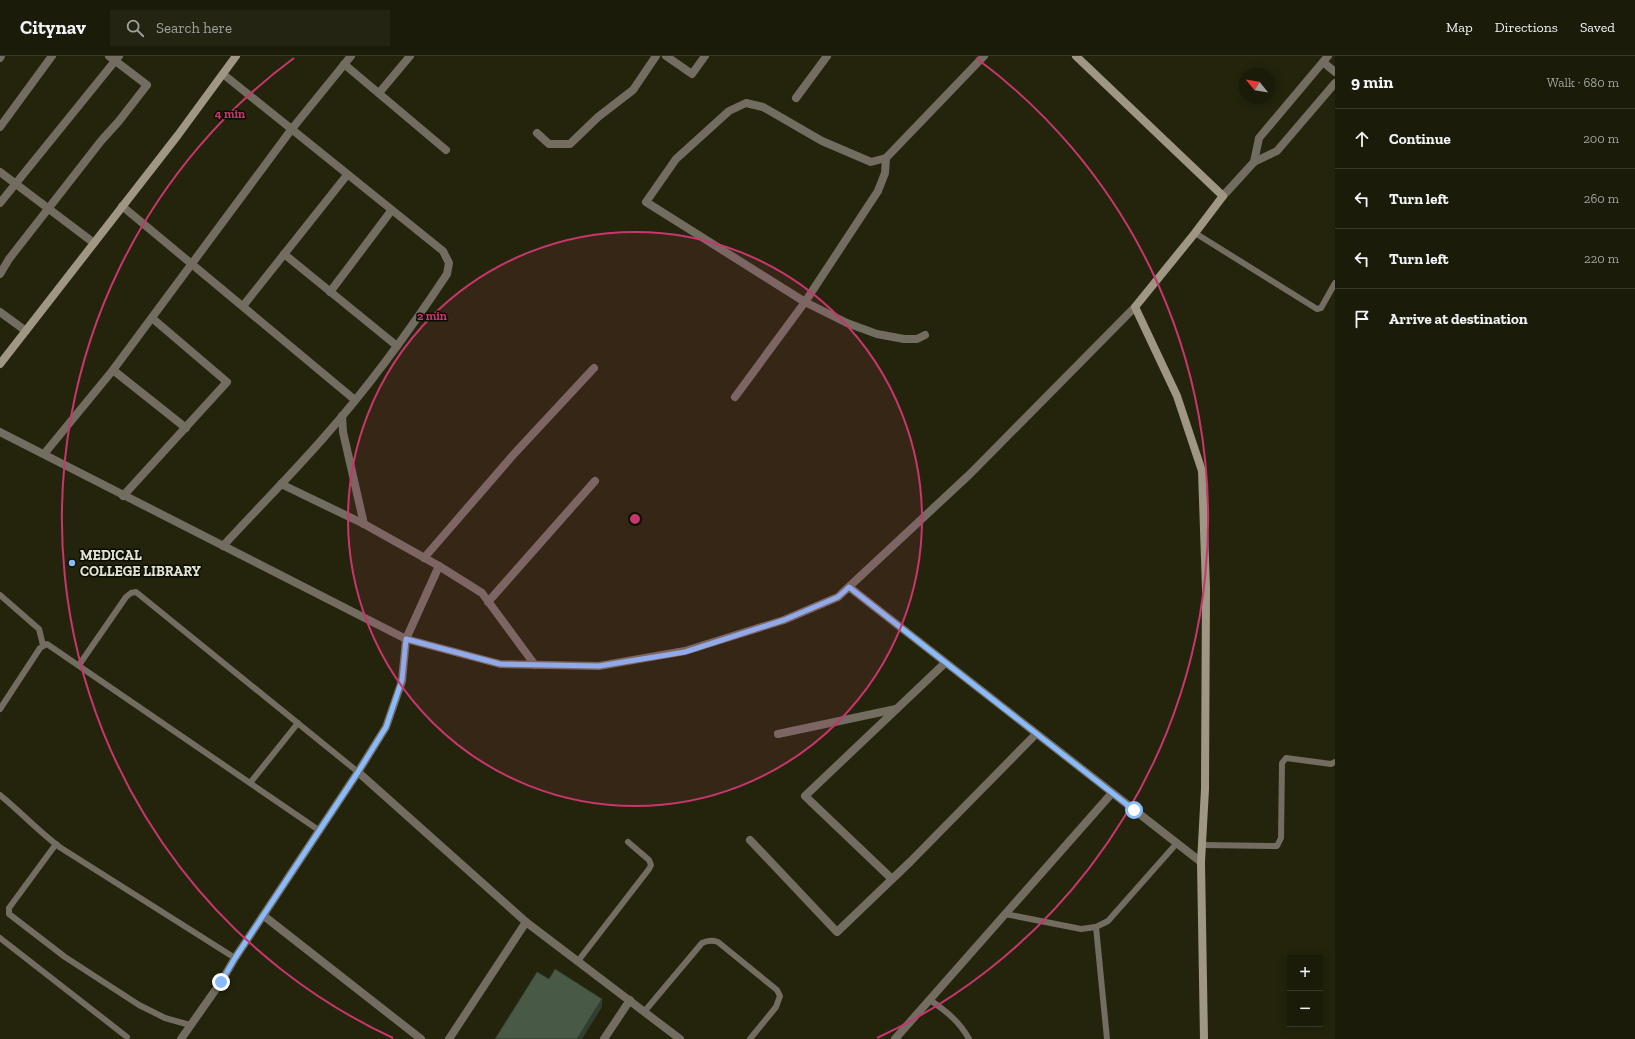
<!DOCTYPE html>
<meta charset="utf-8">
<style>
:root{--surface:#1a1b08;--page:#232412;--text:#f1f3f6;--muted:#9fa19c;--line:#383929}
body{margin:0;font-family:"Zilla Slab",serif;background:var(--page);color:var(--text)}
.controls{position:absolute;right:12px;bottom:12px;display:grid;overflow:hidden;border-radius:0px;box-shadow:0 2px 10px #0003}
.controls button{width:36px;height:36px;display:grid;place-items:center;padding:0;border:0;border-bottom:1px solid var(--line);background:var(--surface);color:var(--text);font:20px sans-serif}
.compass{position:absolute;left:1239px;top:12px;width:36px;height:36px;border-radius:50%;background:var(--surface);box-shadow:0 2px 10px #0003;rotate:300deg}
.stop{position:absolute;width:12px;height:12px;margin:-9px;border:3px solid #89bafc;border-radius:50%;background:#fff}
.stop.end{background:#89bafc;border-color:#fff;box-shadow:0 1px 4px #0008}
.list{margin:0;padding:0;list-style:none}
h2{display:flex;justify-content:space-between;align-items:center;height:52px;margin:0;padding:0 16px;font-size:17px}
h2 small{font-size:13px;font-weight:400;color:var(--muted)}
.list li{display:grid;grid-template-columns:26px 1fr auto;gap:12px;align-items:center;box-sizing:border-box;height:60px;padding:0 16px;border-top:1px solid var(--line)}
.list b{display:block;font-size:15px;white-space:nowrap}
.list em{font-size:13px;font-style:normal;color:var(--muted)}
.icon{flex:none;width:22px;height:22px;fill:none;stroke:currentColor;stroke-width:2;stroke-linecap:round;stroke-linejoin:round}
.map{position:relative;flex:none;width:1335px;height:983px;overflow:hidden}
header{display:flex;align-items:center;gap:24px;box-sizing:border-box;height:56px;padding:0 20px;background:var(--surface);border-bottom:1px solid var(--line)}
header strong{font-size:19px}
nav{display:flex;gap:22px;margin-inline-start:auto;font-size:14px}
.search{width:280px;height:36px;background:var(--page);display:flex;align-items:center;gap:10px;box-sizing:border-box;padding:0 14px;border-radius:0px;color:var(--muted);font-size:15px}
main{display:flex}
aside{flex:1;background:var(--surface)}
.map>svg:first-child{display:block}
</style>
<header>
<strong>Citynav</strong>
<div class="search"><svg class="icon" aria-label="search" viewBox="0 0 24 24"><circle cx="10" cy="10" r="6"/><path d="M15 15l6 6"/></svg>Search here</div>
<nav><a>Map</a><a>Directions</a><a>Saved</a></nav>
</header>
<main>
<div class="map">
<svg width="1335" height="983" viewBox="0 0 1335 983">
<rect width="100%" height="100%" fill="#23240b"/>
<g fill="none" stroke-linecap="round" stroke-linejoin="round">
<g stroke="#726c61" stroke-width="6">
<path d="M 1195,177 L 1317,253 L 1321,252 L 1335,227"/>
<path d="M 0,539 L 39,573 L 43,589"/>
<path d="M 79,609 L 126,541 L 131,537 L 136,536 L 358,716"/>
<path d="M 0,653 L 40,592 L 47,588 L 320,775"/>
<path d="M 250,727 L 298,667"/>
<path d="M 0,739 C 21,756 39,776 61,792 L 235,902"/>
<path d="M 56,788 L 9,852 L 9,858 L 65,901 L 139,949 L 165,962 L 190,969"/>
<path d="M 1202,789 L 1277,790 L 1281,782 L 1282,707 L 1286,702 L 1331,708 L 1335,706"/>
<path d="M 1005,858 L 1081,873 L 1096,871 L 1108,865 L 1177,787"/>
<path d="M 1096,871 L 1107,983"/>
<path d="M 0,882 L 127,981"/>
<path d="M 578,905 L 649,813 L 651,809 L 649,804 L 628,786"/>
<path d="M 930,944 C 946,955 959,965 969,983"/>
<path d="M 644,956 L 702,887 C 708,884 712,884 718,886 L 777,934 L 780,940 L 776,951 L 750,983"/>
</g>
<g stroke="#726c61" stroke-width="8">
<path d="M 666,0 L 692,18 L 705,0"/>
<path d="M 0,2 L 1,0"/>
<path d="M 1323,6 L 1335,16"/>
<path d="M 344,8 L 446,94"/>
<path d="M 223,18 L 443,195 L 449,207 L 447,218 C 410,274 371,328 326,379 C 293,417 257,453 223,490"/>
<path d="M 379,37 L 410,0"/>
<path d="M 796,42 L 827,0"/>
<path d="M 0,71 L 52,0"/>
<path d="M 537,77 L 549,88 L 570,88 L 598,61 L 633,34 L 656,0"/>
<path d="M 0,116 L 94,187"/>
<path d="M 0,147 L 119,0"/>
<path d="M 122,150 L 355,344"/>
<path d="M 284,198 L 397,290"/>
<path d="M 0,218 L 9,203 L 101,85 L 119,65 L 147,29 L 109,0"/>
<path d="M 330,236 L 391,155"/>
<path d="M 243,250 L 347,119"/>
<path d="M 0,256 L 26,275"/>
<path d="M 925,279 L 917,283 L 904,283 L 877,278 L 847,267 L 805,246 L 646,146 L 676,103 L 729,55 L 746,47 L 763,51 L 822,85 L 871,106 L 886,102 L 984,0"/>
<path d="M 113,314 L 186,372"/>
<path d="M 735,341 L 805,246 L 878,135 L 885,117 L 886,102"/>
<path d="M 342,360 L 343,376 L 364,468"/>
<path d="M 44,398 L 113,314 L 291,74 L 351,0"/>
<path d="M 281,428 L 364,468 L 439,510 L 482,537 L 535,609"/>
<path d="M 123,440 L 227,326 L 152,262"/>
<path d="M 424,502 L 514,398 L 594,312"/>
<path d="M 849,531 L 1201,806"/>
<path d="M 488,546 L 595,425"/>
<path d="M 778,678 L 896,653"/>
<path d="M 358,716 L 526,866 L 680,983"/>
<path d="M 750,784 L 837,876 L 910,806 L 1036,678"/>
<path d="M 892,823 L 805,740 L 945,607"/>
<path d="M 264,860 L 421,983"/>
<path d="M 181,983 L 221,926 L 235,902 L 358,716 L 386,671 L 402,625 L 406,583 L 439,510"/>
<path d="M 449,983 L 526,866"/>
<path d="M 604,983 L 630,944"/>
<path d="M 895,983 L 1112,737"/>
</g>
<g stroke="#726c61" stroke-width="8">
<path d="M 1254,106 L 1259,82 L 1328,0"/>
<path d="M 1223,140 L 1254,106 L 1277,95 L 1335,27"/>
<path d="M 0,376 L 406,583 L 500,608 L 599,610 L 685,595 L 784,564 L 838,541 L 970,418 L 1135,251"/>
</g>
<g stroke="#9f9684" stroke-width="8">
<path d="M 1076,0 L 1223,140 L 1195,177 L 1135,251 L 1177,340 L 1202,415 L 1206,532 L 1205,733 L 1201,806 L 1204,983"/>
<path d="M 0,308 L 178,79 L 236,0"/>
</g>
</g>
<path fill="#323f30" d="M 602,943 L 602,951 L 582,983 L 577,983 Z"/>
<path fill="#485a45" stroke="#323f30" d="M 555,913 L 602,943 L 577,983 L 495,983 L 537,916 L 549,923 Z"/>
<g fill="none" stroke-linecap="round" stroke-linejoin="round">
<path stroke="#89bafc" stroke-width="5" d="M 221,926 L 235,902 L 358,716 L 386,671 L 402,624 L 406,583 L 500,608 L 599,610 L 685,596 L 784,564 L 838,541 L 849,531 L 1134,754"/>
</g>
<circle cx="635" cy="463" r="287" fill="#c7366d" fill-opacity=".12"/>
<g fill="none" stroke="#c7366d" stroke-width="2">
<circle cx="635" cy="463" r="287"/>
<path d="M393 982A573 573 0 0 1 294 2M976 2A573 573 0 0 1 877 982"/>
</g>
<circle fill="#89bafc" stroke="#0c0d04" stroke-width="1.5" cx="72" cy="507" r="4"/>
<g text-anchor="middle" dominant-baseline="central" stroke-width="3" stroke-linejoin="round" paint-order="stroke">
<g font-size="14" font-weight="bold" fill="#e1e2d3" stroke="#0c0d04" text-anchor="start">
<text x="80" y="499">MEDICAL<tspan x="80" dy="16">COLLEGE LIBRARY</tspan></text>
</g>
</g>
<circle cx="635" cy="463" r="6" fill="#c7366d" stroke="#0c0d04" stroke-width="2"/>
<g font-size="12" text-anchor="middle" font-weight="bold" fill="#c7366d" stroke="#0c0d04" stroke-width="3" stroke-linejoin="round" paint-order="stroke">
<text x="230" y="62">4 min</text>
<text x="432" y="264">2 min</text>
</g>
</svg>
<div class="controls">
<button>+</button>
<button>−</button>
</div>
<svg class="compass" viewBox="-18 -18 36 36"><path d="M0-13l5 13h-10z" fill="#e53935"/><path d="M0 13l5-13h-10z" fill="#9fa19c"/></svg>
<div class="stop" style="left:1134px;top:754px"></div>
<div class="stop end" style="left:221px;top:926px"></div>
</div>
<aside>
<h2>9 min<small>Walk · 680 m</small></h2>
<ul class="list">
<li><svg class="icon" aria-label="ahead" viewBox="0 0 24 24"><path d="M12 20V5M6 11l6-6 6 6"/></svg><div><b>Continue</b></div><em>200 m</em></li>
<li><svg class="icon" aria-label="left" viewBox="0 0 24 24"><path d="M17 20v-9H6M10 6l-5 5 5 5"/></svg><div><b>Turn left</b></div><em>260 m</em></li>
<li><svg class="icon" aria-label="left" viewBox="0 0 24 24"><path d="M17 20v-9H6M10 6l-5 5 5 5"/></svg><div><b>Turn left</b></div><em>220 m</em></li>
<li><svg class="icon" aria-label="arrive" viewBox="0 0 24 24"><path d="M6 21V4h12l-3 4 3 4H6"/></svg><div><b>Arrive at destination</b></div></li>
</ul>
</aside>
</main>
